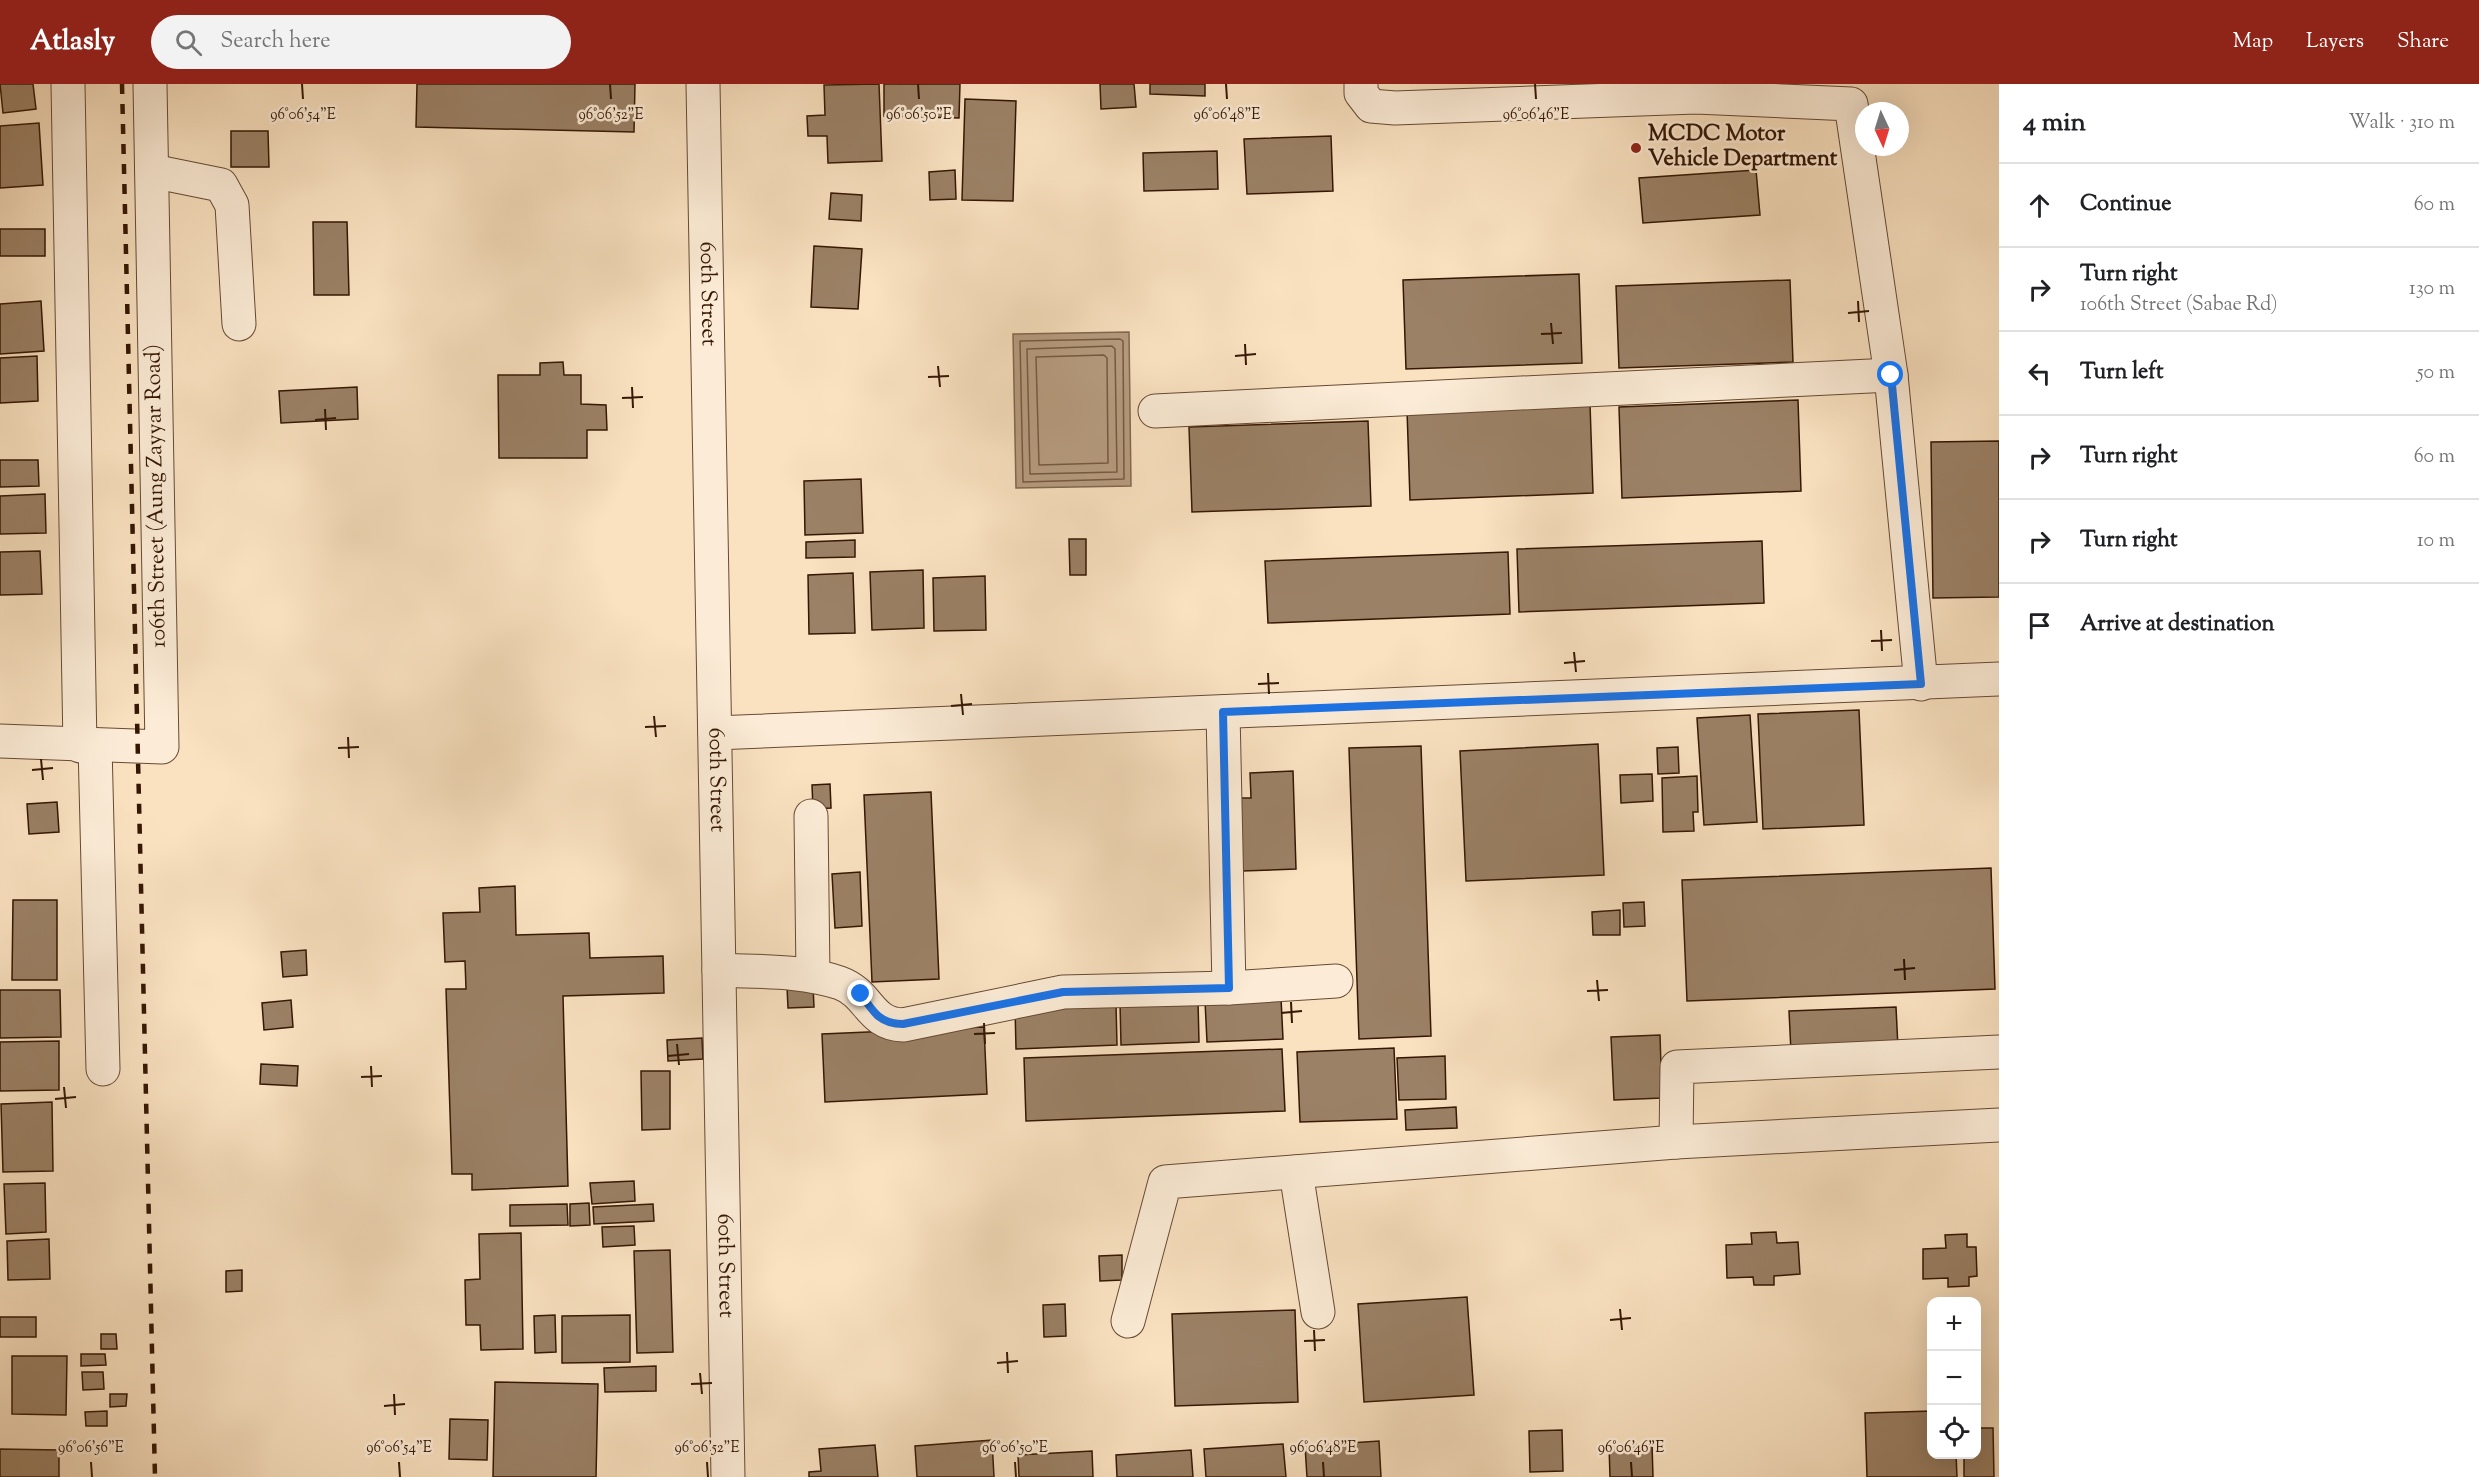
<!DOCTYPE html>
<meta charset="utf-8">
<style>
:root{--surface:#fff;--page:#f2f2f2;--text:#202124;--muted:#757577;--line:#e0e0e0;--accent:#8f2418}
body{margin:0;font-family:"Sorts Mill Goudy",serif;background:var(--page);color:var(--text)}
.controls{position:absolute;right:18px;bottom:18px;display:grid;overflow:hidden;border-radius:12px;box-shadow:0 6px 24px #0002}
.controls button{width:54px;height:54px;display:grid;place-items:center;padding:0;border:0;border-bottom:2px solid var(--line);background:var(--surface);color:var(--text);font:30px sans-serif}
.compass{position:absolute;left:1855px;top:18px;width:54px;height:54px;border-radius:50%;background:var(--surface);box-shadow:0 6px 24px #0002;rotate:176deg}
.stop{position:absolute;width:18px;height:18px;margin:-14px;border:4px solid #1a73e8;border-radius:50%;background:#fff}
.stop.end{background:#1a73e8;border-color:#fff;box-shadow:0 2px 6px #0008}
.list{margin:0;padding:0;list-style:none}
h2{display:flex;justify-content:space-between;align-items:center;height:78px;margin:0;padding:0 24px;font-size:26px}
h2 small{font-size:20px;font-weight:400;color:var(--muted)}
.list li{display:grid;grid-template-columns:39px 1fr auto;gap:18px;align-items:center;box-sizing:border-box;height:84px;padding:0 24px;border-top:2px solid var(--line)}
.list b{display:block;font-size:22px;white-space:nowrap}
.list p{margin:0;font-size:20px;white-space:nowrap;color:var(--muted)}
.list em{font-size:20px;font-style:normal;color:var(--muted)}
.icon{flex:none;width:33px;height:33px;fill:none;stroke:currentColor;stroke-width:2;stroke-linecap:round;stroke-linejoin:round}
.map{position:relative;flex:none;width:1999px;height:1393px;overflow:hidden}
header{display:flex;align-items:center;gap:36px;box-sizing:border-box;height:84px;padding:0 30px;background:var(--accent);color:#fff}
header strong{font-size:28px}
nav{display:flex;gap:33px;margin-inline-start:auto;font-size:21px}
.search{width:420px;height:54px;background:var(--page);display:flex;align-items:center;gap:15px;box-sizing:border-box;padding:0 21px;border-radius:33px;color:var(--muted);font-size:22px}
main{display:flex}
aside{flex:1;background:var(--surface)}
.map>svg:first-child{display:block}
</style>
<header>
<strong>Atlasly</strong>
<div class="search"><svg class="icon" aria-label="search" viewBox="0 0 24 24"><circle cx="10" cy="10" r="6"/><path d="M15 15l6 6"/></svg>Search here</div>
<nav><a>Map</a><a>Layers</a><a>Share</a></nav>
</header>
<main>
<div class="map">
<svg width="1999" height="1393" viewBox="0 0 1999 1393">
<rect width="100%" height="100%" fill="#fae2c1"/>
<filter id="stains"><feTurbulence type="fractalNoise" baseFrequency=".00333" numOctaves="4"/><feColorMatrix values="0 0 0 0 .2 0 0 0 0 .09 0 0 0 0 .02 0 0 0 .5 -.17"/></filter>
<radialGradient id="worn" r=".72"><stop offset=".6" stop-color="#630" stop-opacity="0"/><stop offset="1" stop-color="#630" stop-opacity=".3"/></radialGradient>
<path fill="#b79d81" stroke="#83674f" stroke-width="1.5" d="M 1129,248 L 1131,402 L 1016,404 L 1013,250 Z"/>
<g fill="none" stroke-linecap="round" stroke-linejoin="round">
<g stroke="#765a42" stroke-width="1.5">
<path d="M 1120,255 L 1123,257 L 1124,395 L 1023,398 L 1020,257 Z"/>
<path d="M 1112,262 L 1115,265 L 1117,388 L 1030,390 L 1027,265 Z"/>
<path d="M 1104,271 L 1107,274 L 1108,379 L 1039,381 L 1036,273 Z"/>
</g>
</g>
<g fill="#9b8166" stroke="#351704" stroke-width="1.5">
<path d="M 0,0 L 33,0 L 36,25 L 3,29 Z"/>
<path d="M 417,0 L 635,0 L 634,48 L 416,43 Z"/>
<path d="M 879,0 L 882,77 L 828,79 L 827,52 L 808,52 L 807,32 L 825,31 L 824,1 Z"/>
<path d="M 884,0 L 960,0 L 959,34 L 884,32 Z"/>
<path d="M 1100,0 L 1134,0 L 1136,23 L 1101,25 Z"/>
<path d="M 1150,0 L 1205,0 L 1205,12 L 1150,10 Z"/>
<path d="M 965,15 L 1016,17 L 1013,117 L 962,116 Z"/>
<path d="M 39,39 L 43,101 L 0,104 L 0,42 Z"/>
<path d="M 231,47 L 268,47 L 269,83 L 231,83 Z"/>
<path d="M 1331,52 L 1333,107 L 1247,110 L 1244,55 Z"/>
<path d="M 1217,67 L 1218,105 L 1144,107 L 1143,69 Z"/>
<path d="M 955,86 L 956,115 L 930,116 L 929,88 Z"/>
<path d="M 1756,86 L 1760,131 L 1643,139 L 1639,94 Z"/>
<path d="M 831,109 L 862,111 L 861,137 L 829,135 Z"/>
<path d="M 313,138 L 347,138 L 349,211 L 314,211 Z"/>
<rect x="0" y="145" width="45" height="27"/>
<path d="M 814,162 L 862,165 L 858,225 L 811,223 Z"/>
<path d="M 1579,190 L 1582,279 L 1406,285 L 1403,196 Z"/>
<path d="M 1790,196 L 1793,278 L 1619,284 L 1616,202 Z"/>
<path d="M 41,217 L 44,267 L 0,270 L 0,220 Z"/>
<path d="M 37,272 L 38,317 L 0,319 L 0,274 Z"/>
<path d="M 563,278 L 564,291 L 581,291 L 581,320 L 606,321 L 607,346 L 587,346 L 587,374 L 499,374 L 498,291 L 540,291 L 540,279 Z"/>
<path d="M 357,303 L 358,335 L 281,339 L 279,307 Z"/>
<path d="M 1798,316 L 1801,407 L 1622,414 L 1619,323 Z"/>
<path d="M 1590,320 L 1593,409 L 1410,416 L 1407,326 Z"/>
<path d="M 1368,337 L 1371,422 L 1192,428 L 1189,343 Z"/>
<path d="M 1999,357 L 1999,513 L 1933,514 L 1931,358 Z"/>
<path d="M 0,376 L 38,376 L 39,402 L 0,403 Z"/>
<path d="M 861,395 L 863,449 L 805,451 L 804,397 Z"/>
<path d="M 45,410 L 46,449 L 0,450 L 0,412 Z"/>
<path d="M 1069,455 L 1086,455 L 1086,491 L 1070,491 Z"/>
<path d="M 855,456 L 855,473 L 806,474 L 806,458 Z"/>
<path d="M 1762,457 L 1764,519 L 1519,528 L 1517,465 Z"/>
<path d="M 40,467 L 42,510 L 0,511 L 0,468 Z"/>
<path d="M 1508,468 L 1510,530 L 1268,539 L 1265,477 Z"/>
<path d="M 923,486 L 924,544 L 872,546 L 870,488 Z"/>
<path d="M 853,489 L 855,549 L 809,550 L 808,491 Z"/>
<path d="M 985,492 L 986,546 L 934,547 L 933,494 Z"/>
<path d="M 1859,626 L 1864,741 L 1763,745 L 1758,630 Z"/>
<path d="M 1750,631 L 1757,738 L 1704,741 L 1697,634 Z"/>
<path d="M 1598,660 L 1604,791 L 1466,797 L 1460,667 Z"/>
<path d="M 1421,662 L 1431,952 L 1359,955 L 1349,664 Z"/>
<path d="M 1678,663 L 1679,689 L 1658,690 L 1657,664 Z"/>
<path d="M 1293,687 L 1296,785 L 1242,787 L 1240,714 L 1251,714 L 1250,689 Z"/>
<path d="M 1652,690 L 1653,717 L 1621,719 L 1620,691 Z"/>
<path d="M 1697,692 L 1698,728 L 1693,728 L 1694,747 L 1663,748 L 1662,694 Z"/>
<path d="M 830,700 L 831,724 L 813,725 L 812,701 Z"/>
<path d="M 931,708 L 939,895 L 872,898 L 864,711 Z"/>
<path d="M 57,718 L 59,748 L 29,750 L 27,720 Z"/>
<path d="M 1991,784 L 1995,905 L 1687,917 L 1682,796 Z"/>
<path d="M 860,788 L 862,842 L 835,844 L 832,790 Z"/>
<path d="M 515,802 L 516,851 L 589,849 L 590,874 L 663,872 L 664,909 L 563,912 L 568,1102 L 472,1106 L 472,1090 L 452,1090 L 446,905 L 466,905 L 465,877 L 445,878 L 443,829 L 480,828 L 479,804 Z"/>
<path d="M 13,816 L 57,816 L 57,896 L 12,896 Z"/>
<path d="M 1644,818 L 1645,842 L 1624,843 L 1623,819 Z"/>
<path d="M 1620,826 L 1620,851 L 1593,851 L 1592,828 Z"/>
<path d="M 306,866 L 307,891 L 283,893 L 281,868 Z"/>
<path d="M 813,902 L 814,923 L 788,924 L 787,903 Z"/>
<path d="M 0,906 L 60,906 L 61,953 L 0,954 Z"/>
<path d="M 1281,914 L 1283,955 L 1207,958 L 1205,917 Z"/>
<path d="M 291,916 L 293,943 L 264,946 L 262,919 Z"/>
<path d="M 1198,917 L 1199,958 L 1121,961 L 1120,919 Z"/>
<path d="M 1116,920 L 1117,961 L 1016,965 L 1015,923 Z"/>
<path d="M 1896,923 L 1898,964 L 1791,968 L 1789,927 Z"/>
<path d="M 984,943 L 987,1010 L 825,1018 L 822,950 Z"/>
<path d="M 1660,951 L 1662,1014 L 1614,1016 L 1611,953 Z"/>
<path d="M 702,954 L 703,975 L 668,977 L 667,956 Z"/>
<path d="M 59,957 L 59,1006 L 0,1007 L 0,958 Z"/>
<path d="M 1394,964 L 1397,1035 L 1300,1038 L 1297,968 Z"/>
<path d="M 1282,965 L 1285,1027 L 1026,1037 L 1024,974 Z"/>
<path d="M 1445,972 L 1446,1015 L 1399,1016 L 1397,974 Z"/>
<path d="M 261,980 L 298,982 L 297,1002 L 260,1000 Z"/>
<path d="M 641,987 L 670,987 L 670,1045 L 642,1046 Z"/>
<path d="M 52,1018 L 53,1087 L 3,1088 L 1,1020 Z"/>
<path d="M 1456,1023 L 1457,1044 L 1406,1046 L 1405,1026 Z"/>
<path d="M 634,1097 L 635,1117 L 592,1120 L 590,1099 Z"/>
<path d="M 45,1099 L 46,1148 L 6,1150 L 4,1100 Z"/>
<path d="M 589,1119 L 590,1141 L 570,1142 L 570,1120 Z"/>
<path d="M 567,1120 L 568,1141 L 510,1142 L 510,1121 Z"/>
<path d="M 653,1120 L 654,1137 L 594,1140 L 593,1123 Z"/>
<path d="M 634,1142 L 635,1161 L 603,1163 L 602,1143 Z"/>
<path d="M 1776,1148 L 1777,1159 L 1798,1158 L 1800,1190 L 1774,1192 L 1774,1201 L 1754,1201 L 1753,1193 L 1727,1194 L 1726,1161 L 1752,1160 L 1751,1149 Z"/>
<path d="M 521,1149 L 523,1265 L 481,1266 L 480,1241 L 466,1241 L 465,1196 L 480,1195 L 479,1150 Z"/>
<path d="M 1967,1150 L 1967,1163 L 1976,1163 L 1977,1192 L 1969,1193 L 1969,1202 L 1948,1203 L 1948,1194 L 1923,1195 L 1923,1165 L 1946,1164 L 1945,1151 Z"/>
<path d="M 49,1155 L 50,1195 L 8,1196 L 7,1157 Z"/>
<path d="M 670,1166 L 673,1268 L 637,1269 L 634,1167 Z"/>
<path d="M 1122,1171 L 1122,1196 L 1100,1197 L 1099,1172 Z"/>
<path d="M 242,1186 L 242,1207 L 226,1208 L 226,1187 Z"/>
<path d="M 1467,1213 L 1474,1311 L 1364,1318 L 1358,1220 Z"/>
<path d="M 1065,1220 L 1066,1252 L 1044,1253 L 1043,1221 Z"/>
<path d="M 1295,1226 L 1298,1318 L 1175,1322 L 1172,1230 Z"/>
<path d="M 555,1231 L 556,1268 L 535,1269 L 534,1232 Z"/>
<path d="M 630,1231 L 630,1278 L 562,1279 L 562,1232 Z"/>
<rect x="0" y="1233" width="36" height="20"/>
<path d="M 101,1250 L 116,1250 L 117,1265 L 101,1265 Z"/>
<path d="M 81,1270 L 105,1270 L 106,1281 L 81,1282 Z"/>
<path d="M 12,1272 L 67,1272 L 66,1331 L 12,1330 Z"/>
<path d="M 656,1282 L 656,1307 L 605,1308 L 604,1284 Z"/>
<path d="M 82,1288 L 103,1288 L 104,1305 L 83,1306 Z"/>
<path d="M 495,1298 L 598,1300 L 596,1393 L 493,1393 Z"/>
<path d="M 110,1310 L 127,1310 L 126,1322 L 110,1323 Z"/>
<path d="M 107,1327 L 107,1342 L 86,1342 L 85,1328 Z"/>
<path d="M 1932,1327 L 1932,1370 L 1956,1370 L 1957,1393 L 1867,1393 L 1865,1329 Z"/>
<path d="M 450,1335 L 488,1336 L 487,1376 L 449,1375 Z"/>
<path d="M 1976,1344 L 1993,1344 L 1994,1393 L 1964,1393 L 1964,1370 L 1976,1370 Z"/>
<path d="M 1562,1346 L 1563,1387 L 1530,1388 L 1529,1347 Z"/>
<path d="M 992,1356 L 994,1393 L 917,1393 L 915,1362 Z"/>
<path d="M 1379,1357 L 1381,1393 L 1307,1393 L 1305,1362 Z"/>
<path d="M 1283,1360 L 1286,1393 L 1206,1393 L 1204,1365 Z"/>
<path d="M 1652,1360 L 1653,1393 L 1610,1393 L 1609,1361 Z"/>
<path d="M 875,1361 L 878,1393 L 809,1393 L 809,1388 L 821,1387 L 819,1365 Z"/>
<path d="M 0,1365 L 59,1366 L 59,1393 L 0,1393 Z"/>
<path d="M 1191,1366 L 1193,1393 L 1117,1393 L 1116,1371 Z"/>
<path d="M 1092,1367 L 1093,1393 L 1019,1393 L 1018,1371 Z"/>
</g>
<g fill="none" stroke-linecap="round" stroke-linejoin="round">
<defs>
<g id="minor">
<path d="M 68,0 L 80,662"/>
<path id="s1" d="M 703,0 L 728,1393"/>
<path d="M 1361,0 L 1361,9 L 1371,22 L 1395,24 L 1696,13 L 1851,20 L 1891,291 L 1921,600"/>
<path d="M 152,87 L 221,101 L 232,121 L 239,240"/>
<path d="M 1155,327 L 1891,291"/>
<path d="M 1223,628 L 1229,904"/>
<path d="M 715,649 L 1999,595"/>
<path d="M 0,657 L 162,663 L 150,0"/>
<path d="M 95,661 L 103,985"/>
<path d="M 811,732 L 813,892"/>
<path d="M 719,886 C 758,888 802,886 840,899 C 870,910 869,940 903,941 L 1063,908 L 1229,904 L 1336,897"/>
<path d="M 1676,1058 L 1999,1041"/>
<path d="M 1296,1088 L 1318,1228"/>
<path d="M 1128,1237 L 1165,1098 L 1676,1058 L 1677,983 L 1999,968"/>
</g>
</defs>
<use href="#minor" stroke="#664a33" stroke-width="35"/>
<use href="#minor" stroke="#fcecd7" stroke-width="33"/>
<path stroke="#351704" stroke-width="4.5" stroke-dasharray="10 10" stroke-linecap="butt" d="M 122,0 L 155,1393"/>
</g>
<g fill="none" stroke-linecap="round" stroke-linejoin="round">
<path stroke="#1a73e8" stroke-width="8" d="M 861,910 C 873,928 880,940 903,940 L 1063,908 L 1229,904 L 1223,628 L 1921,600 L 1891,291"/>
</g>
<path fill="none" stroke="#351704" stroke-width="2" d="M 302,0 L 303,15M 610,0 L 611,15M 918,0 L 919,15M 1226,0 L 1227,15M 1535,0 L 1536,15M 1858,217 L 1859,238M 1848,229 L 1869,227M 1551,239 L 1553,260M 1541,250 L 1562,249M 1245,260 L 1246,281M 1235,272 L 1256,270M 938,282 L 940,303M 928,293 L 949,292M 632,303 L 633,324M 622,314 L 643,313M 325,325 L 326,346M 315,336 L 336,334M 1881,546 L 1882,567M 1871,557 L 1892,556M 1574,568 L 1576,588M 1564,579 L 1585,577M 1268,589 L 1269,610M 1258,600 L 1279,599M 961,610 L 963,631M 951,622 L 972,620M 654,632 L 656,653M 645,643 L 666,642M 348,653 L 349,674M 338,664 L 359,663M 41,675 L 43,696M 32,686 L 53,684M 1904,875 L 1905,896M 1894,886 L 1915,884M 1597,896 L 1599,917M 1587,907 L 1608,906M 1291,918 L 1292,939M 1281,929 L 1302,927M 984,939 L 985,960M 974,950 L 995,949M 677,960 L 679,981M 668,972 L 689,970M 371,982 L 372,1003M 361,993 L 382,992M 64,1003 L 66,1024M 55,1015 L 76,1013M 1620,1225 L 1622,1246M 1610,1236 L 1631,1234M 1314,1246 L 1315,1267M 1304,1257 L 1325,1256M 1007,1268 L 1008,1289M 997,1279 L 1018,1277M 700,1289 L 702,1310M 691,1300 L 712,1299M 394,1310 L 395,1331M 384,1322 L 405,1320M 91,1378 L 92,1393M 399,1378 L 400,1393M 707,1378 L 708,1393M 1015,1378 L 1016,1393M 1323,1378 L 1324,1393M 1631,1378 L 1632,1393"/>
<circle fill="#8f2418" stroke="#fcecd7" stroke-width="2" cx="1636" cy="64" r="6"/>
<g text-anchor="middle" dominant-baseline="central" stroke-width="5" stroke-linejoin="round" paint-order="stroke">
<g font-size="22" font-weight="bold" fill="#351704" stroke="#fcecd7" text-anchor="start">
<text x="1648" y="51">MCDC Motor<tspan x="1648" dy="25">Vehicle Department</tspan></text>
</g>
<g font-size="22" fill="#351704" stroke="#fcecd7">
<text stroke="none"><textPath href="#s1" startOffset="210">60th Street</textPath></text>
<text transform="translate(157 412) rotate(-91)">106th Street (Aung Zayyar Road)</text>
<text stroke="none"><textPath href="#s1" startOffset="696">60th Street</textPath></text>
<text stroke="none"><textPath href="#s1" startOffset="1182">60th Street</textPath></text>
</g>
</g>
<g font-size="15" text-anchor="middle" fill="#351704" stroke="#fcecd7" stroke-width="5" stroke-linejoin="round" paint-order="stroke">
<text x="303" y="35">96°06'54"E</text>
<text x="611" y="35">96°06'52"E</text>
<text x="919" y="35">96°06'50"E</text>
<text x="1227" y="35">96°06'48"E</text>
<text x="1536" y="35">96°06'46"E</text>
<text x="91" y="1368">96°06'56"E</text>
<text x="399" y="1368">96°06'54"E</text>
<text x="707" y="1368">96°06'52"E</text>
<text x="1015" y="1368">96°06'50"E</text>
<text x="1323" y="1368">96°06'48"E</text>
<text x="1631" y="1368">96°06'46"E</text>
</g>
<rect width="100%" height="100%" filter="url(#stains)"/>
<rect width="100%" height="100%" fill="url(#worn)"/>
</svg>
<div class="controls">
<button>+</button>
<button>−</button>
<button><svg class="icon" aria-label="locate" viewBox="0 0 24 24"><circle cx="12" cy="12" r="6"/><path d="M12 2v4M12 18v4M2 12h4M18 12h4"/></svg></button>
</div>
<svg class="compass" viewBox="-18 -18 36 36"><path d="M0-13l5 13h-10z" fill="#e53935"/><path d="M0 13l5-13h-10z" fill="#757577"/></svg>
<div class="stop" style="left:1891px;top:291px"></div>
<div class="stop end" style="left:861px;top:910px"></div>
</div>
<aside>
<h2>4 min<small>Walk · 310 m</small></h2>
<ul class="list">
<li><svg class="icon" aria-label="ahead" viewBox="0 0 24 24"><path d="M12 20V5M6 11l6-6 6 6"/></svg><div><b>Continue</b></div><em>60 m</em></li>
<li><svg class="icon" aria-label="right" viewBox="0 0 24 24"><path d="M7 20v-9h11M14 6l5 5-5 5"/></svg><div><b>Turn right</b><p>106th Street (Sabae Rd)</p></div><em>130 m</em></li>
<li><svg class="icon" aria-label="left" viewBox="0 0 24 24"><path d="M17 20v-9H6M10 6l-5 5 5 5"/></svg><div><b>Turn left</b></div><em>50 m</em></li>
<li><svg class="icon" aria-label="right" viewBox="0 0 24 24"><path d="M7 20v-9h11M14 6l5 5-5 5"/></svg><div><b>Turn right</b></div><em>60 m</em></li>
<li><svg class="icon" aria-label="right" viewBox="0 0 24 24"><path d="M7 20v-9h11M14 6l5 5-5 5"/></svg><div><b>Turn right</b></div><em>10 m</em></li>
<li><svg class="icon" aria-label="arrive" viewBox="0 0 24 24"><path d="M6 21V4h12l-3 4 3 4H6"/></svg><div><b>Arrive at destination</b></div></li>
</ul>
</aside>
</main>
